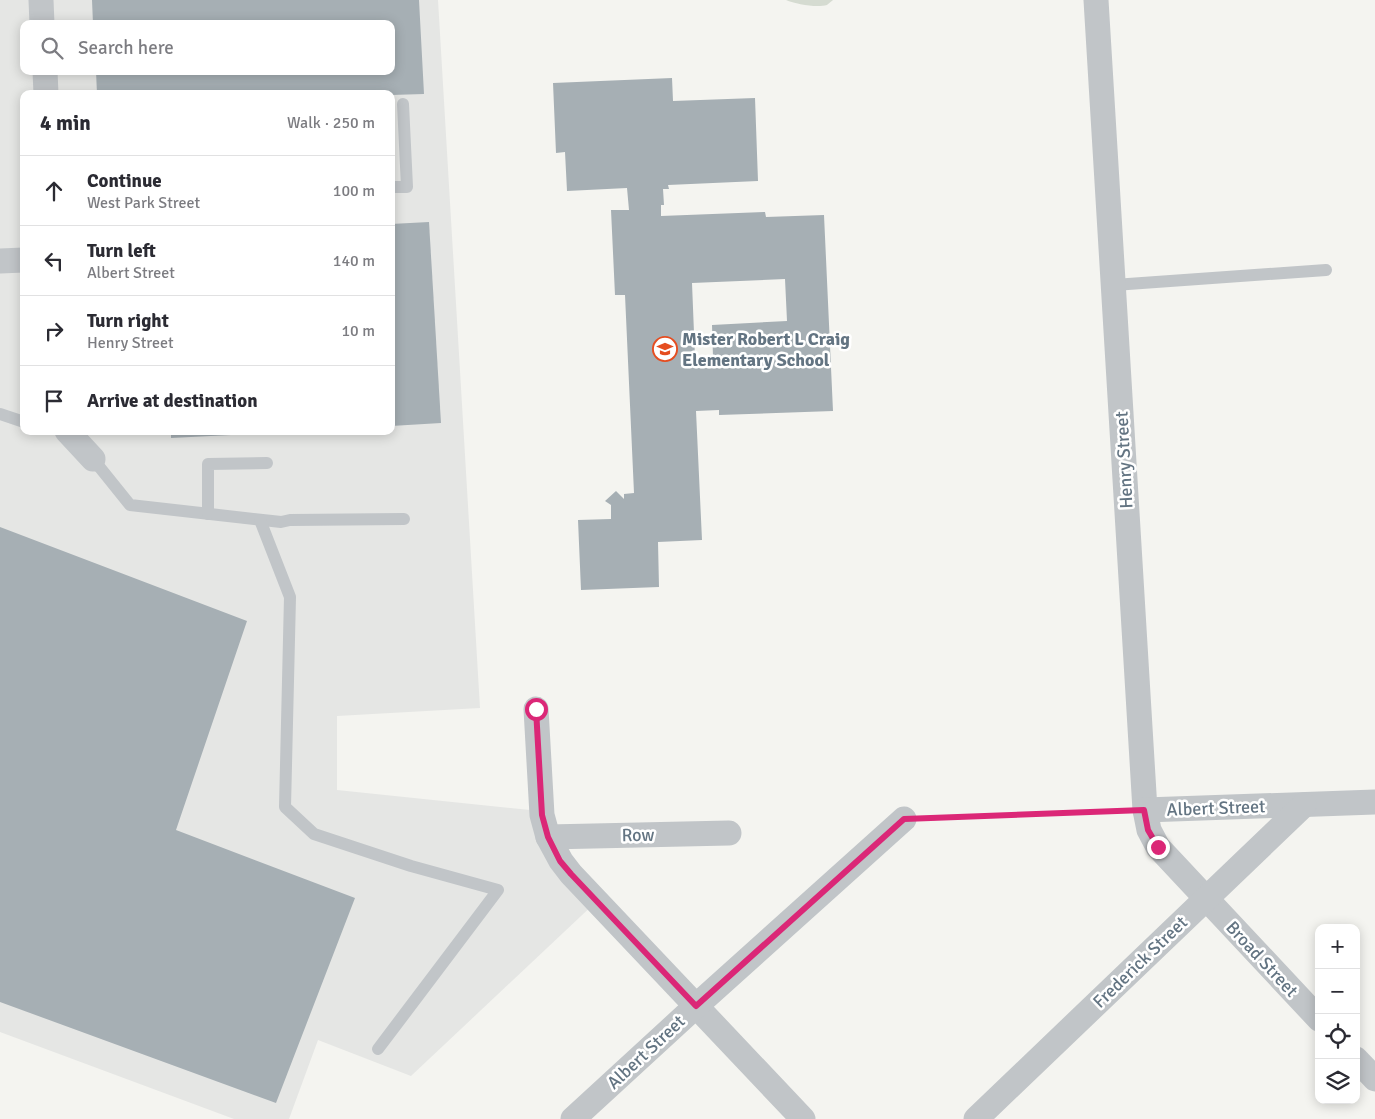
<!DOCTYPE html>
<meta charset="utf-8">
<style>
:root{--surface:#fff;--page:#f2f2f3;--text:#2b2b33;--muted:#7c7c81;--line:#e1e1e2}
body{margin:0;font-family:Signika,sans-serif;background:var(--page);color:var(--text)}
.controls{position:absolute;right:15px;bottom:15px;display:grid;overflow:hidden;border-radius:10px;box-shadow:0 2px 12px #0003}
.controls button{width:45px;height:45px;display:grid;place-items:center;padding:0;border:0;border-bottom:1px solid var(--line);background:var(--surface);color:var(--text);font:25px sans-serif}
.stop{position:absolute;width:15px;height:15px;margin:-11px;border:4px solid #db2777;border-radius:50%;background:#fff}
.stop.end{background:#db2777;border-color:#fff;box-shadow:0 1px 5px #0008}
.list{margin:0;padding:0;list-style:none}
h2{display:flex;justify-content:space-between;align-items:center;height:65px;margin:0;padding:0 20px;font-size:21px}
h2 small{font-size:16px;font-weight:400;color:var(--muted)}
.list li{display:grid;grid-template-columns:32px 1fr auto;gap:15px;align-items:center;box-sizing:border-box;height:70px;padding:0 20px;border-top:1px solid var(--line)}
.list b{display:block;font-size:19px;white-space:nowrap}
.list p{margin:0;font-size:16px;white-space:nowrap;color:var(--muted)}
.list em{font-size:16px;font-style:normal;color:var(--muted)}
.icon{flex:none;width:28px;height:28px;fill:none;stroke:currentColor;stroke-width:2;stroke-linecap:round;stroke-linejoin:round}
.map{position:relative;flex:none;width:1375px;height:1119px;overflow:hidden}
.search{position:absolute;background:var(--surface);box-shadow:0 2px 12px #0003;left:20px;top:20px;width:375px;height:55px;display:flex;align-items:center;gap:12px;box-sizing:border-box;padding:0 18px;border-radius:10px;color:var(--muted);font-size:19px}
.panel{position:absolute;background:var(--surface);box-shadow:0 2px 12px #0003;left:20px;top:90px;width:375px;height:345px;border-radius:10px}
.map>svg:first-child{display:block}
</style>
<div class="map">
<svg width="1375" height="1119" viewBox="0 0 1375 1119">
<rect width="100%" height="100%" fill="#f4f4f0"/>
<path fill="#e5e6e4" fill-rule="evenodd" d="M 0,0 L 438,0 L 480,708 L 337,716 L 337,790 L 540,811 L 597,901 L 411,1076 L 318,1040 L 289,1119 L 234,1119 L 0,1032 ZM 24,24 L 391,24 L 391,71 L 24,71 ZM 24,94 L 391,94 L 391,431 L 24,431 Z"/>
<path fill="#d5dbd1" d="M 786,0 L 833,0 C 832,1 828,4 827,5 C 816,8 796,4 786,0 Z"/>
<g fill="#a6afb4" fill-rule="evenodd">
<path d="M 92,0 L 419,0 L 424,94 L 391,95 L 391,94 L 97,94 L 96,71 L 391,71 L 391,24 L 93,24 Z"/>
<path d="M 672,78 L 673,101 L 755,98 L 758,181 L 668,185 L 669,189 L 663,189 L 664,205 L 661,205 L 661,216 L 765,212 L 766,217 L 824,215 L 833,411 L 719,415 L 719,410 L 696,411 L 702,540 L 658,542 L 659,587 L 581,590 L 578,520 L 611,519 L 611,505 L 605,501 L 616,491 L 624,499 L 624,494 L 634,493 L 625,295 L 615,295 L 611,210 L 629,210 L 627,188 L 567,191 L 565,152 L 556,153 L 553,83 ZM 785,279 L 787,321 L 712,325 L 713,357 L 695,358 L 692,283 Z"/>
<path d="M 429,222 L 441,423 L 391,426 L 391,224 Z"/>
<path d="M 171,431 L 269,431 L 269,433 L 171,438 Z"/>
<path d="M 0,527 L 247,621 L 176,830 L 355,898 L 276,1103 L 0,1002 Z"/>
</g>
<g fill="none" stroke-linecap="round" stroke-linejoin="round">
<path stroke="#bbbdbf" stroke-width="3" stroke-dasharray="2.5 2.5" stroke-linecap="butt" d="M 928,819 L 1121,811"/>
<g stroke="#c1c5c8" stroke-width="12">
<path d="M 391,187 L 407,187 L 403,104"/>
<path d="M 1114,285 L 1326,270"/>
<path d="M 0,414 L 24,422"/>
<path d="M 93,459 L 130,505 L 281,522 L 290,520 L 404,519"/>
<path d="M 208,514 L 208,464 L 267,463"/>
<path d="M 260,520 L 290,597 L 285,807 L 314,834 L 411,866 L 498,890 L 378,1049"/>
</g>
<g stroke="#c1c5c8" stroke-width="25">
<path d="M 41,0 L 42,24"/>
<path d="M 1096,0 L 1145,810 L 1149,830 L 1158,847 L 1319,1019"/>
<path d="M 45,71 L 46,94"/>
<path d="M 0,261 L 24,260"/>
<path d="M 67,431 L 93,459"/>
<path d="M 536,709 L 542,815 L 548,837 L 561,861 L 571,874 L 803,1119"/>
<path d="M 1145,810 L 1375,802"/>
<path d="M 548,837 L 729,833"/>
<path d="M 1356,1059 L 1375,1079"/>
<path d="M 573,1119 L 696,1006 L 904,819"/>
<path d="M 976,1119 L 1304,805"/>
</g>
</g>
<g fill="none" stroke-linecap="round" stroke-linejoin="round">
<path stroke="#db2777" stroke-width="6" d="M 536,709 L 542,815 L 548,837 L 560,861 L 571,874 L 696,1006 L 904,819 L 1144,810 L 1148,830 L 1158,847"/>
</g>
<defs>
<symbol id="school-ring" viewBox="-11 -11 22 22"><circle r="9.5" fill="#fff" stroke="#e54d20" stroke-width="1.5"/><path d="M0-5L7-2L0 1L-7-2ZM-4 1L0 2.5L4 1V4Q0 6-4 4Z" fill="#e54d20"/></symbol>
</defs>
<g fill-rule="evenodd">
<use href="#school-ring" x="651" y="335" width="28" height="28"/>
</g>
<g text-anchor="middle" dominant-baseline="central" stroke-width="5" stroke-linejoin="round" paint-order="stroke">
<g font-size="18" font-weight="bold" fill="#637482" stroke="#fff" text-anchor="start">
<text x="682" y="339">Mister Robert L Craig<tspan x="682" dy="21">Elementary School</tspan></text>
</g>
<g font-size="18" fill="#637482" stroke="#fff">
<text transform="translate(1124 460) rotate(-93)">Henry Street</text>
<text transform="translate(1216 808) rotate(-2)">Albert Street</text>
<text transform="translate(638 835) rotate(-1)">Row</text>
<text transform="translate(1262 959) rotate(47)">Broad Street</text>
<text transform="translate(1140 962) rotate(-44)">Frederick Street</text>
<text transform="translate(646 1052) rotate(-43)">Albert Street</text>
</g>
</g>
</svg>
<div class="controls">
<button>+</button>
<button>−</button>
<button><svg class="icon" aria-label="locate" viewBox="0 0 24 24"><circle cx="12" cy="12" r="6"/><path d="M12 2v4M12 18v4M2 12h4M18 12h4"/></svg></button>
<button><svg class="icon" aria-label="layers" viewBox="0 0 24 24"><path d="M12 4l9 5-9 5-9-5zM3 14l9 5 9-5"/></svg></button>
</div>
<div class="stop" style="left:536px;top:709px"></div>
<div class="stop end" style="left:1158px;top:847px"></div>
<div class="search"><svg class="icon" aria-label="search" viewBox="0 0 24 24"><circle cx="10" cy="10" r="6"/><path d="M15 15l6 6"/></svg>Search here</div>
<section class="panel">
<h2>4 min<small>Walk · 250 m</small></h2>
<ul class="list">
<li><svg class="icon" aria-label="ahead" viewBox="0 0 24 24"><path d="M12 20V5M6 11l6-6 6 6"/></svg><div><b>Continue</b><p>West Park Street</p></div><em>100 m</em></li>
<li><svg class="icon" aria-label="left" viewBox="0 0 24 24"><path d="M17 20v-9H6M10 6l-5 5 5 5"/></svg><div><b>Turn left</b><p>Albert Street</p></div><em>140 m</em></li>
<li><svg class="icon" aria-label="right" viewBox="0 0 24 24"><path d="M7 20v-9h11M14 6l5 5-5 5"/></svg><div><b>Turn right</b><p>Henry Street</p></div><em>10 m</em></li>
<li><svg class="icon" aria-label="arrive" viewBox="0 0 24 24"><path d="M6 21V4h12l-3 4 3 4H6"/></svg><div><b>Arrive at destination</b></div></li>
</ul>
</section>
</div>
